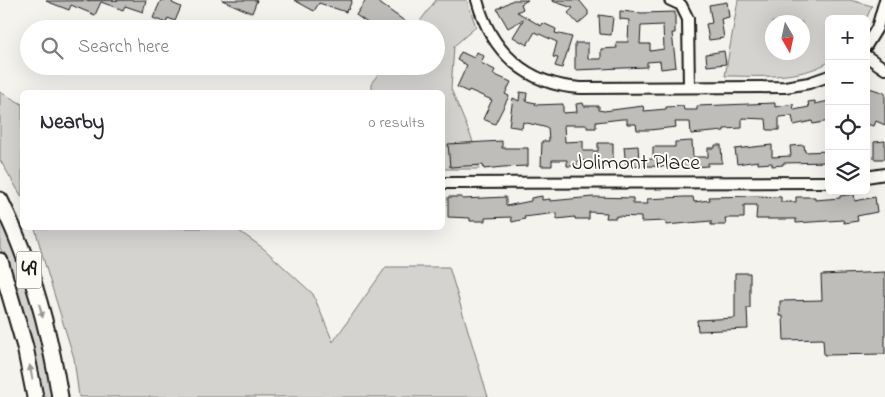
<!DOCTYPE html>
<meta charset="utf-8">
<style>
:root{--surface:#fff;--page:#f2f2f3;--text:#2b2b33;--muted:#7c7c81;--line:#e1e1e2}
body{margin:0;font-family:"Indie Flower",sans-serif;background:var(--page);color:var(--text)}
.controls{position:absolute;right:15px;top:15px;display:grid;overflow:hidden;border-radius:8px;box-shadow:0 5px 20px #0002}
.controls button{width:45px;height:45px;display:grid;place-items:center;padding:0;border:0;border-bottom:1px solid var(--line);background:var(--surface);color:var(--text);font:25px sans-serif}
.compass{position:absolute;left:765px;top:15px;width:45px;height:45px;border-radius:50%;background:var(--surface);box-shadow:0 5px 20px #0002;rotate:171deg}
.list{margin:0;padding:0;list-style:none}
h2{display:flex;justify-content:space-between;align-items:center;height:65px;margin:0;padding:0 20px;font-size:21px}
h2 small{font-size:16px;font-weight:400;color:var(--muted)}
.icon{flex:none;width:28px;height:28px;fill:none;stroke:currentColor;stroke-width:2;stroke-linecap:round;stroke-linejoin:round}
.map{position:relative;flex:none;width:885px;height:397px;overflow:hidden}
.search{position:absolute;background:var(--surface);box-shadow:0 5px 20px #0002;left:20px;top:20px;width:425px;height:55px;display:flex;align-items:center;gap:12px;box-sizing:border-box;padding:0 18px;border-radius:28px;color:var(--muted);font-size:19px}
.panel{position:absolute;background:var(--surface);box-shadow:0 5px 20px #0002;left:20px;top:90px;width:425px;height:140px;border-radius:8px}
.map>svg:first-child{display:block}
</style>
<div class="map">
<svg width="885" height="397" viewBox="0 0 885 397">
<rect width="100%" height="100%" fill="#f4f3ee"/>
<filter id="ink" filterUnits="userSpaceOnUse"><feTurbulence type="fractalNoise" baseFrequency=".02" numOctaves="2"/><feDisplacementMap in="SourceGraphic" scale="10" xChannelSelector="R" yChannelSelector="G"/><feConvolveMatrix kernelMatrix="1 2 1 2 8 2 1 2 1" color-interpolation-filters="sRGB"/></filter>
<g filter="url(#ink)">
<g fill="#d4d3cf" stroke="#787876" fill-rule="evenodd">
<path d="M 436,0 L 467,0 L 476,27 L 454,46 L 451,89 L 472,139 L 479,169 L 443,169 L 442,92 L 372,92 L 372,82 L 385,66 L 436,66 L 436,29 L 414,29 Z"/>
<path d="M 738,0 L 850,0 L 872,6 L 866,19 L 829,19 L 829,62 C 798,80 759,76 725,76 ZM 802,22 L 802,52 L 772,52 L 772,22 Z"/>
<path d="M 0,92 L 22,104 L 22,197 L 0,160 Z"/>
<path d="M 0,213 C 25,273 41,334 53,397 L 42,397 L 27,328 L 14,284 L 0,247 Z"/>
<path d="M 35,228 L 235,228 L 263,248 L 313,294 L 333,342 L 386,267 L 449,267 L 488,397 L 79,397 L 74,358 L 46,268 Z"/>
</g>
<g fill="#bebdba" stroke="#1c1c1c" fill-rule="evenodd">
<path d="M 146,0 L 143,12 L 125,6 L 123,10 L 101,2 L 95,15 L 71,5 L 69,10 L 46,1 Z"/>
<path d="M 161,0 L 173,0 L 172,3 L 181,7 L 175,21 L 168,18 L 166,23 L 153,18 Z"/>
<path d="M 222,0 L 257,0 L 252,13 Z"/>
<path d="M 294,0 L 352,0 L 348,10 L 347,9 L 346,12 L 319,3 L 314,11 Z"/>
<path d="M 366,0 L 375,0 L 406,22 L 401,29 L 376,29 L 356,15 Z"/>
<path d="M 513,0 L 528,0 L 521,4 L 523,9 L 517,12 L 541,26 L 543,23 L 556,29 L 555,33 L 572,37 L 562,68 L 555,66 L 558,58 L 553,57 L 557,42 L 535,32 L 527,45 L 513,37 L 524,19 L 508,28 L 497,9 Z"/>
<path d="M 552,0 L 579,0 L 588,11 L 588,15 L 578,24 L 568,13 L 573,8 L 552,1 Z"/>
<path d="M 727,2 L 729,17 L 721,19 L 724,38 L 709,40 L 706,24 L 712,23 L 709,5 Z"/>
<path d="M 620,11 L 642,13 L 675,12 L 675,33 L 672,33 L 676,67 L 661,69 L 660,61 L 647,62 L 647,67 L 575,70 L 575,43 L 588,43 L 588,59 L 601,59 L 601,49 L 617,48 L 616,42 L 628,42 L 629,20 L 620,19 ZM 663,25 L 664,49 L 650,51 L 650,44 L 640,44 L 641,26 Z"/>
<path d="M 599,15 L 613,17 L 611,35 L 600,34 Z"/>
<path d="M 724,51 L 726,64 L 707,66 L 706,54 Z"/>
<path d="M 461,52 L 474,58 L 477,52 L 484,56 L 481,63 L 495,70 L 493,74 L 511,82 L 505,94 L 509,96 L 495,124 L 483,119 L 492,100 L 469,90 L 468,92 L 457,87 L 467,65 L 457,60 Z"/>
<path d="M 866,87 L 885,93 L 885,125 L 876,121 L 874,126 L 866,124 Z"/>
<path d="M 520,92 L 527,93 L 526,101 L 536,103 L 535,105 L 563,104 L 563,113 L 577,112 L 576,104 L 583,103 L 584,106 L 599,106 L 599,110 L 604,111 L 643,106 L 644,111 L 666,109 L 666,107 L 683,106 L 684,110 L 697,110 L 697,106 L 775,103 L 775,107 L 793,104 L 794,110 L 809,107 L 808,102 L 815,101 L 815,104 L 829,101 L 829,121 L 813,124 L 812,121 L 794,125 L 792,116 L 779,117 L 779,130 L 767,130 L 766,119 L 742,118 L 742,128 L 724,129 L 724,131 L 691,134 L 690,122 L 675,122 L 676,127 L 650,130 L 637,130 L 636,124 L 627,124 L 627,119 L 622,119 L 596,122 L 596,128 L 587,128 L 587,125 L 564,125 L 565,142 L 583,141 L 583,151 L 598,151 L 598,143 L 613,143 L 613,161 L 609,161 L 609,166 L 598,166 L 598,160 L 577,161 L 577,166 L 567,166 L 567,160 L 552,160 L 552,166 L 541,166 L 542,141 L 549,141 L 548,128 L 523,122 L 522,128 L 509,126 L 513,98 L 519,101 Z"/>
<path d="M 502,141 L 502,148 L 528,148 L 528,166 L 503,167 L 484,169 L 483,165 L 450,167 L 448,144 Z"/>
<path d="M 692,141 L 693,157 L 708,157 L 708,148 L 715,148 L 715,145 L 721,145 L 722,163 L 708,163 L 708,166 L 676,168 L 676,167 L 646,166 L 626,167 L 624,147 L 638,146 L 639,160 L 653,159 L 653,147 L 675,147 L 675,142 Z"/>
<path d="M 885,141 L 885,159 L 874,159 L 874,142 Z"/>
<path d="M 772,145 L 772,157 L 791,156 L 790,146 L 804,145 L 805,152 L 829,151 L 829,162 L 783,163 L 783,165 L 772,166 L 772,163 L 758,164 L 758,161 L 737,164 L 735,149 Z"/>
<path d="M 854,194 L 855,201 L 875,197 L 877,212 L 857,216 L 858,221 L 844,223 L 843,220 L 796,223 L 796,219 L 756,219 L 757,205 L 744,205 L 744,218 L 725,218 L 726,225 L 711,225 L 711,221 L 666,225 L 666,221 L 641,222 L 641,217 L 616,216 L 616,218 L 606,218 L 607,213 L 589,212 L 589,219 L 575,219 L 575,217 L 557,219 L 557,213 L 524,217 L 525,219 L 512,222 L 511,217 L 485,218 L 485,221 L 470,221 L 470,218 L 448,217 L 448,197 L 462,197 L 462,199 L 506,197 L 506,206 L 531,201 L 531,198 L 542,196 L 542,200 L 550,199 L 550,201 L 593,197 L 633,198 L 633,204 L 648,204 L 647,199 L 684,197 L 693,197 L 694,202 L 710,200 L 709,197 L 757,196 L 781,197 L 781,202 L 796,202 L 796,197 L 815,197 L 815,200 L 840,198 L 840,196 Z"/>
<path d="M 885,272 L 885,354 L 824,355 L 823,339 L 784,340 L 783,316 L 780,316 L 780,301 L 822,300 L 821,275 Z"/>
<path d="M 735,273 L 750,273 L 750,308 L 747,308 L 748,329 L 698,331 L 697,320 L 735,318 Z"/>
</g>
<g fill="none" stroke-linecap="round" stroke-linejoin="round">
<defs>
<g id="minor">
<path d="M 477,0 C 491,52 527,85 581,88 L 785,87 L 809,83 L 829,76"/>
<path d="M 670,0 L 681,5 L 688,19 L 689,87"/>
<path d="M 866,46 L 877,28 L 885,0"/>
<path d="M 866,56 L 885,69"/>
<path d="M 866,177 L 885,174"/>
<path d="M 444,183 L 829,182"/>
</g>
<g id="highway">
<path d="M 0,200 C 31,262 49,329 60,397"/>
<path d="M 0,261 L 25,347 L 35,397"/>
</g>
</defs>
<use href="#minor" stroke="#1c1c1c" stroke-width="14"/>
<use href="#highway" stroke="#1c1c1c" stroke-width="19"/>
<use href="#minor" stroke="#fdfcf7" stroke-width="10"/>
<use href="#highway" stroke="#fdfcf7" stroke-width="15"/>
</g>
<defs><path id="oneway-solid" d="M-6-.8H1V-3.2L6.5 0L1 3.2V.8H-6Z" transform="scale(1.25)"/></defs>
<g fill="#989794">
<use href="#oneway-solid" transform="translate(41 311) rotate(75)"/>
<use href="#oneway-solid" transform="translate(31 372) rotate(-101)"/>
</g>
</g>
<g text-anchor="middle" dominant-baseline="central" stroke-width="4" stroke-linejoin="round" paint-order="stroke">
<rect fill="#fdfcf7" stroke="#605f5e" stroke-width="1" x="16.5" y="251.5" width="25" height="37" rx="4"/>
<g font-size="21" font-weight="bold" fill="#1c1c1c">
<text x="29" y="270">49</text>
</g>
<g font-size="22" fill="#1c1c1c" stroke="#fdfcf7">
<text x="636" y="164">Jolimont Place</text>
</g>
</g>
</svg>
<div class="controls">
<button>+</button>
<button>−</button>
<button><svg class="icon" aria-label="locate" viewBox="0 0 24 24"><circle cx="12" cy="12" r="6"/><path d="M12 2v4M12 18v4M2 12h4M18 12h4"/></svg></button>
<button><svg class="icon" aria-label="layers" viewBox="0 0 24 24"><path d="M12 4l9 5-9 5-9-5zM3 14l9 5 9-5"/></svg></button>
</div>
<svg class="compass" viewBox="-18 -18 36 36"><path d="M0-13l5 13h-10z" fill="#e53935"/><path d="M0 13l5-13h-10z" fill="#7c7c81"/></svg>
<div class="search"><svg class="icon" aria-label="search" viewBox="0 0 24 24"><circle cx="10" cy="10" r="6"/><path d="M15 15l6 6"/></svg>Search here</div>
<section class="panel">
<h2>Nearby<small>0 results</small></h2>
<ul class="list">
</ul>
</section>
</div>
